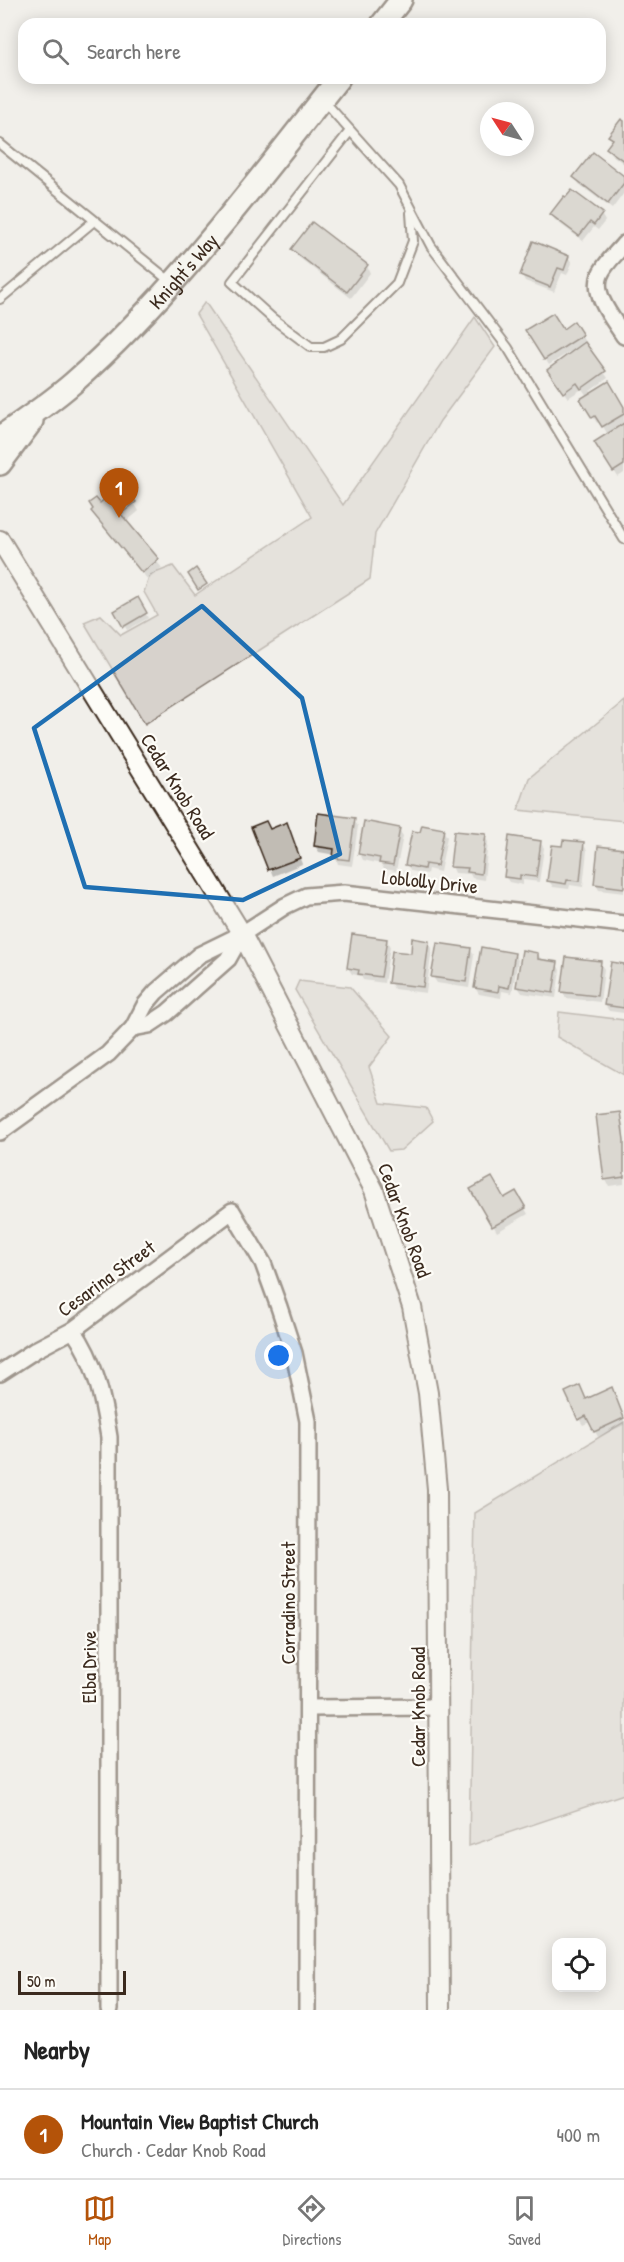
<!DOCTYPE html>
<meta charset="utf-8">
<style>
:root{--surface:#fff;--page:#f2f2f2;--text:#222;--muted:#767676;--line:#e0e0e0;--accent:#b45309}
body{margin:0;font-family:"Patrick Hand",sans-serif;background:var(--page);color:var(--text)}
.controls{position:absolute;right:18px;bottom:18px;display:grid;overflow:hidden;border-radius:12px;box-shadow:0 3px 15px #0003}
.controls button{width:54px;height:54px;display:grid;place-items:center;padding:0;border:0;border-bottom:2px solid var(--line);background:var(--surface);color:var(--text);font:30px sans-serif}
.compass{position:absolute;left:480px;top:102px;width:54px;height:54px;border-radius:50%;background:var(--surface);box-shadow:0 3px 15px #0003;rotate:306deg}
.scale{position:absolute;left:18px;bottom:15px;width:108px;box-sizing:border-box;padding-left:6px;border:3px solid #3b2a1e;border-top:0;font-size:16px;line-height:21px;white-space:nowrap;color:#3b2a1e;-webkit-text-stroke:4px #fdfcf7;paint-order:stroke}
.you{position:absolute;left:279px;top:1356px;width:21px;height:21px;margin:-15px;border:4px solid #fff;border-radius:50%;background:#1a73e8;box-shadow:0 0 0 9px #1a73e833}
.badge{display:grid;place-items:center;width:39px;height:39px;border-radius:50%;background:var(--accent);color:#fff;font-size:20px;font-weight:700}
.pin{position:absolute;translate:-50% -50px;filter:drop-shadow(0 2px 3px #0008)}
.pin::after{content:'';position:absolute;top:32px;width:21px;height:18px;background:inherit;clip-path:polygon(0 0,100% 0,50% 100%)}
.list{margin:0;padding:0;list-style:none}
h2{display:flex;justify-content:space-between;align-items:center;height:78px;margin:0;padding:0 24px;font-size:26px}
h2 small{font-size:20px;font-weight:400;color:var(--muted)}
.list li{display:grid;grid-template-columns:39px 1fr auto;gap:18px;align-items:center;box-sizing:border-box;height:90px;padding:0 24px;border-top:2px solid var(--line)}
.list b{display:block;font-size:22px;white-space:nowrap}
.list p{margin:0;font-size:20px;white-space:nowrap;color:var(--muted)}
.list em{font-size:20px;font-style:normal;color:var(--muted)}
.icon{flex:none;width:33px;height:33px;fill:none;stroke:currentColor;stroke-width:2;stroke-linecap:round;stroke-linejoin:round}
.map{position:relative;flex:none;width:624px;height:2010px;overflow:hidden}
.search{position:absolute;background:var(--surface);box-shadow:0 3px 15px #0003;left:18px;right:18px;top:18px;height:66px;display:flex;align-items:center;gap:15px;box-sizing:border-box;padding:0 21px;border-radius:18px;color:var(--muted);font-size:22px}
.sheet{height:168px;background:var(--surface)}
nav{display:flex;justify-content:space-around;align-items:center;box-sizing:border-box;height:84px;border-top:2px solid var(--line);background:var(--surface);font-size:16px;color:var(--muted)}
nav a{display:grid;justify-items:center;gap:3px}
nav .on{color:var(--accent)}
.map>svg:first-child{display:block}
</style>
<div class="map">
<svg width="624" height="2010" viewBox="0 0 624 2010">
<rect width="100%" height="100%" fill="#f1efea"/>
<filter id="ink" filterUnits="userSpaceOnUse"><feTurbulence type="fractalNoise" baseFrequency=".0167" numOctaves="2"/><feDisplacementMap in="SourceGraphic" scale="12" xChannelSelector="R" yChannelSelector="G"/><feConvolveMatrix kernelMatrix="1 2 1 2 8 2 1 2 1" color-interpolation-filters="sRGB"/></filter>
<g filter="url(#ink)">
<g fill="#d7d2cc" stroke="#897e75" stroke-width="1.5">
<path d="M 205,302 L 343,505 L 475,317 L 495,347 L 440,421 L 375,534 L 370,579 L 145,724 L 84,622 L 101,615 L 121,635 L 157,615 L 144,592 L 150,575 L 173,566 L 195,595 L 312,517 L 196,314 Z"/>
<path d="M 624,701 L 624,821 L 518,810 L 529,778 Z"/>
<path d="M 299,981 L 350,987 L 392,1036 L 369,1067 L 381,1103 L 426,1108 L 433,1121 L 401,1150 L 389,1151 L 295,990 Z"/>
<path d="M 559,1012 L 624,1020 L 624,1075 L 557,1037 Z"/>
<path d="M 624,1422 L 624,1794 L 469,1846 L 475,1513 Z"/>
</g>
<g fill="#0003">
<path d="M 624,123 L 624,164 L 611,154 L 608,148 L 613,141 L 610,136 Z"/>
<path d="M 575,177 L 624,178 L 624,193 L 612,209 L 579,184 Z"/>
<path d="M 551,214 L 601,214 L 605,221 L 598,230 L 594,227 L 583,241 L 555,220 Z"/>
<path d="M 293,249 L 367,266 L 370,273 L 351,298 L 296,255 Z"/>
<path d="M 568,257 L 572,263 L 567,275 L 562,273 L 554,292 L 525,281 L 522,275 Z"/>
<path d="M 574,323 L 585,342 L 584,343 L 608,378 L 590,391 L 624,410 L 624,473 L 618,477 L 596,443 L 608,435 L 600,421 L 597,423 L 582,399 L 587,396 L 582,389 L 568,398 L 552,376 L 571,354 L 569,352 L 549,365 L 527,330 L 562,331 Z"/>
<path d="M 134,503 L 139,511 L 126,522 L 162,568 L 148,580 L 93,511 L 100,505 Z"/>
<path d="M 137,599 L 148,618 L 127,630 L 116,611 Z"/>
<path d="M 354,820 L 358,826 L 352,866 L 338,864 L 335,855 L 319,852 L 315,846 Z"/>
<path d="M 253,828 L 270,830 L 289,830 L 302,864 L 273,876 Z"/>
<path d="M 399,830 L 403,836 L 396,871 L 384,869 L 381,864 L 363,860 L 360,854 Z"/>
<path d="M 443,830 L 447,837 L 440,872 L 428,869 L 427,874 L 411,871 L 407,865 Z"/>
<path d="M 485,836 L 488,842 L 484,880 L 472,878 L 470,874 L 455,873 L 452,866 Z"/>
<path d="M 540,842 L 544,848 L 539,882 L 523,880 L 523,885 L 509,882 L 505,876 Z"/>
<path d="M 583,844 L 587,850 L 583,887 L 570,885 L 569,889 L 553,887 L 549,881 L 564,848 Z"/>
<path d="M 624,850 L 624,893 L 599,890 L 595,883 Z"/>
<path d="M 387,940 L 390,947 L 384,983 L 363,980 L 361,976 L 352,974 L 348,968 Z"/>
<path d="M 428,942 L 432,948 L 426,993 L 394,989 L 390,982 Z"/>
<path d="M 470,949 L 474,955 L 469,988 L 437,983 L 433,977 Z"/>
<path d="M 514,954 L 518,960 L 512,993 L 502,991 L 501,998 L 479,994 L 475,988 Z"/>
<path d="M 538,954 L 542,961 L 557,964 L 560,970 L 556,998 L 522,993 L 518,987 Z"/>
<path d="M 600,963 L 604,969 L 600,1002 L 566,998 L 563,992 Z"/>
<path d="M 624,965 L 624,1013 L 609,1011 L 605,1005 Z"/>
<path d="M 619,1113 L 624,1127 L 624,1184 L 609,1186 L 606,1180 Z"/>
<path d="M 473,1190 L 503,1200 L 516,1193 L 528,1214 L 497,1232 Z"/>
<path d="M 615,1395 L 624,1415 L 624,1425 L 598,1437 L 590,1422 L 583,1425 L 579,1419 L 586,1401 Z"/>
</g>
<g fill="#c1bcb4" stroke="#3b2a1e" stroke-width="1.5">
<path d="M 621,119 L 624,121 L 624,161 L 606,148 L 613,139 L 608,136 Z"/>
<path d="M 593,152 L 624,176 L 624,183 L 608,204 L 573,177 Z"/>
<path d="M 572,190 L 603,213 L 594,225 L 590,222 L 579,236 L 550,214 L 564,196 L 566,197 Z"/>
<path d="M 312,222 L 368,265 L 347,292 L 291,249 Z"/>
<path d="M 533,241 L 569,256 L 564,270 L 558,268 L 550,287 L 520,275 Z"/>
<path d="M 553,313 L 563,329 L 574,321 L 583,335 L 544,360 L 525,330 Z"/>
<path d="M 585,342 L 606,371 L 581,389 L 577,383 L 563,393 L 547,370 Z"/>
<path d="M 609,381 L 624,407 L 624,414 L 602,427 L 595,416 L 592,418 L 580,399 Z"/>
<path d="M 624,423 L 624,465 L 613,472 L 594,442 Z"/>
<path d="M 121,485 L 136,502 L 121,514 L 159,559 L 142,573 L 91,511 L 93,509 L 89,503 L 96,498 L 100,503 Z"/>
<path d="M 196,568 L 207,584 L 198,590 L 188,574 Z"/>
<path d="M 138,597 L 147,613 L 123,627 L 114,611 Z"/>
<path d="M 318,813 L 355,818 L 349,860 L 333,858 L 334,849 L 314,846 Z"/>
<path d="M 266,821 L 270,829 L 287,822 L 300,858 L 268,870 L 251,827 Z"/>
<path d="M 364,821 L 400,828 L 393,865 L 379,863 L 380,858 L 358,854 Z"/>
<path d="M 422,825 L 444,829 L 437,866 L 425,864 L 424,869 L 405,865 L 412,831 L 420,832 Z"/>
<path d="M 454,831 L 486,834 L 481,874 L 467,872 L 468,868 L 450,867 Z"/>
<path d="M 509,836 L 541,841 L 536,877 L 520,875 L 520,879 L 504,877 Z"/>
<path d="M 563,840 L 584,842 L 580,881 L 567,880 L 566,884 L 547,881 L 552,845 L 562,846 Z"/>
<path d="M 598,846 L 624,849 L 624,888 L 594,884 Z"/>
<path d="M 352,934 L 387,939 L 381,977 L 358,974 L 359,970 L 347,968 Z"/>
<path d="M 412,938 L 429,941 L 423,987 L 388,983 L 392,951 L 411,953 Z"/>
<path d="M 437,943 L 471,948 L 466,982 L 431,977 Z"/>
<path d="M 481,947 L 515,953 L 509,988 L 499,986 L 498,992 L 474,988 Z"/>
<path d="M 522,950 L 538,953 L 538,959 L 558,962 L 553,993 L 516,987 Z"/>
<path d="M 566,957 L 601,961 L 597,996 L 561,992 Z"/>
<path d="M 611,962 L 624,964 L 624,1008 L 604,1005 Z"/>
<path d="M 620,1112 L 624,1140 L 624,1177 L 604,1180 L 596,1115 Z"/>
<path d="M 492,1177 L 504,1198 L 516,1191 L 526,1208 L 492,1227 L 470,1189 Z"/>
<path d="M 580,1385 L 586,1399 L 612,1387 L 624,1418 L 594,1432 L 586,1416 L 578,1420 L 565,1392 Z"/>
</g>
<g fill="none" stroke-linecap="round" stroke-linejoin="round">
<defs>
<g id="service">
<path d="M 323,100 L 399,185 L 431,246 L 508,348 L 624,539"/>
<path d="M 350,131 L 232,282 L 272,318 L 311,347 L 324,347 L 341,339 L 397,283 L 413,241 L 411,213"/>
<path d="M 0,144 L 171,282"/>
<path d="M 0,299 L 94,221"/>
</g>
<g id="minor">
<path d="M 624,244 C 617,253 604,264 600,275 C 592,295 614,320 624,336"/>
<path d="M 133,1028 L 149,1025 L 167,1013 L 228,959 L 242,934"/>
<path d="M 0,1132 L 108,1054 L 133,1028 L 145,1005 L 156,992 L 199,955 L 242,934 L 285,906 L 306,896 L 344,893 L 624,924"/>
<path d="M 73,1330 C 96,1362 103,1400 109,1437 L 109,2010"/>
<path d="M 0,1373 L 37,1349 L 73,1330 L 232,1211 L 263,1263 L 279,1307 L 294,1353 L 308,1421 L 307,2010"/>
<path d="M 308,1708 L 439,1707"/>
</g>
<path id="tertiary" d="M 0,540 L 242,934 L 374,1190 L 412,1307 L 428,1393 L 437,1489 L 440,2010"/>
<g id="secondary">
<path d="M 382,24 L 401,0"/>
<path id="s1" d="M 0,437 C 25,420 50,403 73,383 C 172,296 257,181 339,78"/>
<path d="M 0,464 L 32,421"/>
</g>
</defs>
<use href="#service" stroke="#3b2a1e" stroke-width="12"/>
<use href="#minor" stroke="#3b2a1e" stroke-width="20"/>
<use href="#tertiary" stroke="#3b2a1e" stroke-width="22"/>
<use href="#secondary" stroke="#3b2a1e" stroke-width="26"/>
<use href="#service" stroke="#fdfcf7" stroke-width="8"/>
<use href="#minor" stroke="#fdfcf7" stroke-width="15"/>
<use href="#tertiary" stroke="#fdfcf7" stroke-width="18"/>
<use href="#secondary" stroke="#fdfcf7" stroke-width="21"/>
</g>
</g>
<path d="M0 0H624V2010H0ZM 202,606 L 302,698 L 340,854 L 243,900 L 85,887 L 34,728 Z" fill="#f1efea" fill-opacity=".55" fill-rule="evenodd"/>
<path fill="none" stroke="#1f6fb2" stroke-width="4.5" stroke-linejoin="round" d="M 202,606 L 302,698 L 340,854 L 243,900 L 85,887 L 34,728 Z"/>
<g text-anchor="middle" dominant-baseline="central" stroke-width="4.5" stroke-linejoin="round" paint-order="stroke">
<g font-size="20" fill="#3b2a1e" stroke="#fdfcf7">
<text stroke="none"><textPath href="#s1" startOffset="248">Knight's Way</textPath></text>
<text transform="translate(178 786) rotate(58)">Cedar Knob Road</text>
<text transform="translate(430 881) rotate(6)">Loblolly Drive</text>
<text transform="translate(405 1220) rotate(70)">Cedar Knob Road</text>
<text transform="translate(106 1278) rotate(-36)">Cesarina Street</text>
<text transform="translate(287 1603) rotate(-90)">Corradino Street</text>
<text transform="translate(88 1667) rotate(-90)">Elba Drive</text>
<text transform="translate(417 1707) rotate(-90)">Cedar Knob Road</text>
</g>
</g>
</svg>
<div class="controls">
<button><svg class="icon" aria-label="locate" viewBox="0 0 24 24"><circle cx="12" cy="12" r="6"/><path d="M12 2v4M12 18v4M2 12h4M18 12h4"/></svg></button>
</div>
<svg class="compass" viewBox="-18 -18 36 36"><path d="M0-13l5 13h-10z" fill="#e53935"/><path d="M0 13l5-13h-10z" fill="#767676"/></svg>
<div class="scale">50 m</div>
<div class="you"></div>
<div class="pin badge" style="left:119px;top:518px">1</div>
<div class="search"><svg class="icon" aria-label="search" viewBox="0 0 24 24"><circle cx="10" cy="10" r="6"/><path d="M15 15l6 6"/></svg>Search here</div>
</div>
<section class="sheet">
<h2>Nearby<small></small></h2>
<ul class="list">
<li><span class="badge">1</span><div><b>Mountain View Baptist Church</b><p>Church · Cedar Knob Road</p></div><em>400 m</em></li>
</ul>
</section>
<nav>
<a class="on"><svg class="icon" aria-label="map" viewBox="0 0 24 24"><path d="M3 6l6-2 6 2 6-2v14l-6 2-6-2-6 2zM9 4v14M15 6v14"/></svg>Map</a>
<a><svg class="icon" aria-label="directions" viewBox="0 0 24 24"><path d="M12 3l9 9-9 9-9-9zM9 14v-3h6M13 9l2 2-2 2"/></svg>Directions</a>
<a><svg class="icon" aria-label="saved" viewBox="0 0 24 24"><path d="M7 4h10v16l-5-4-5 4z"/></svg>Saved</a>
</nav>
